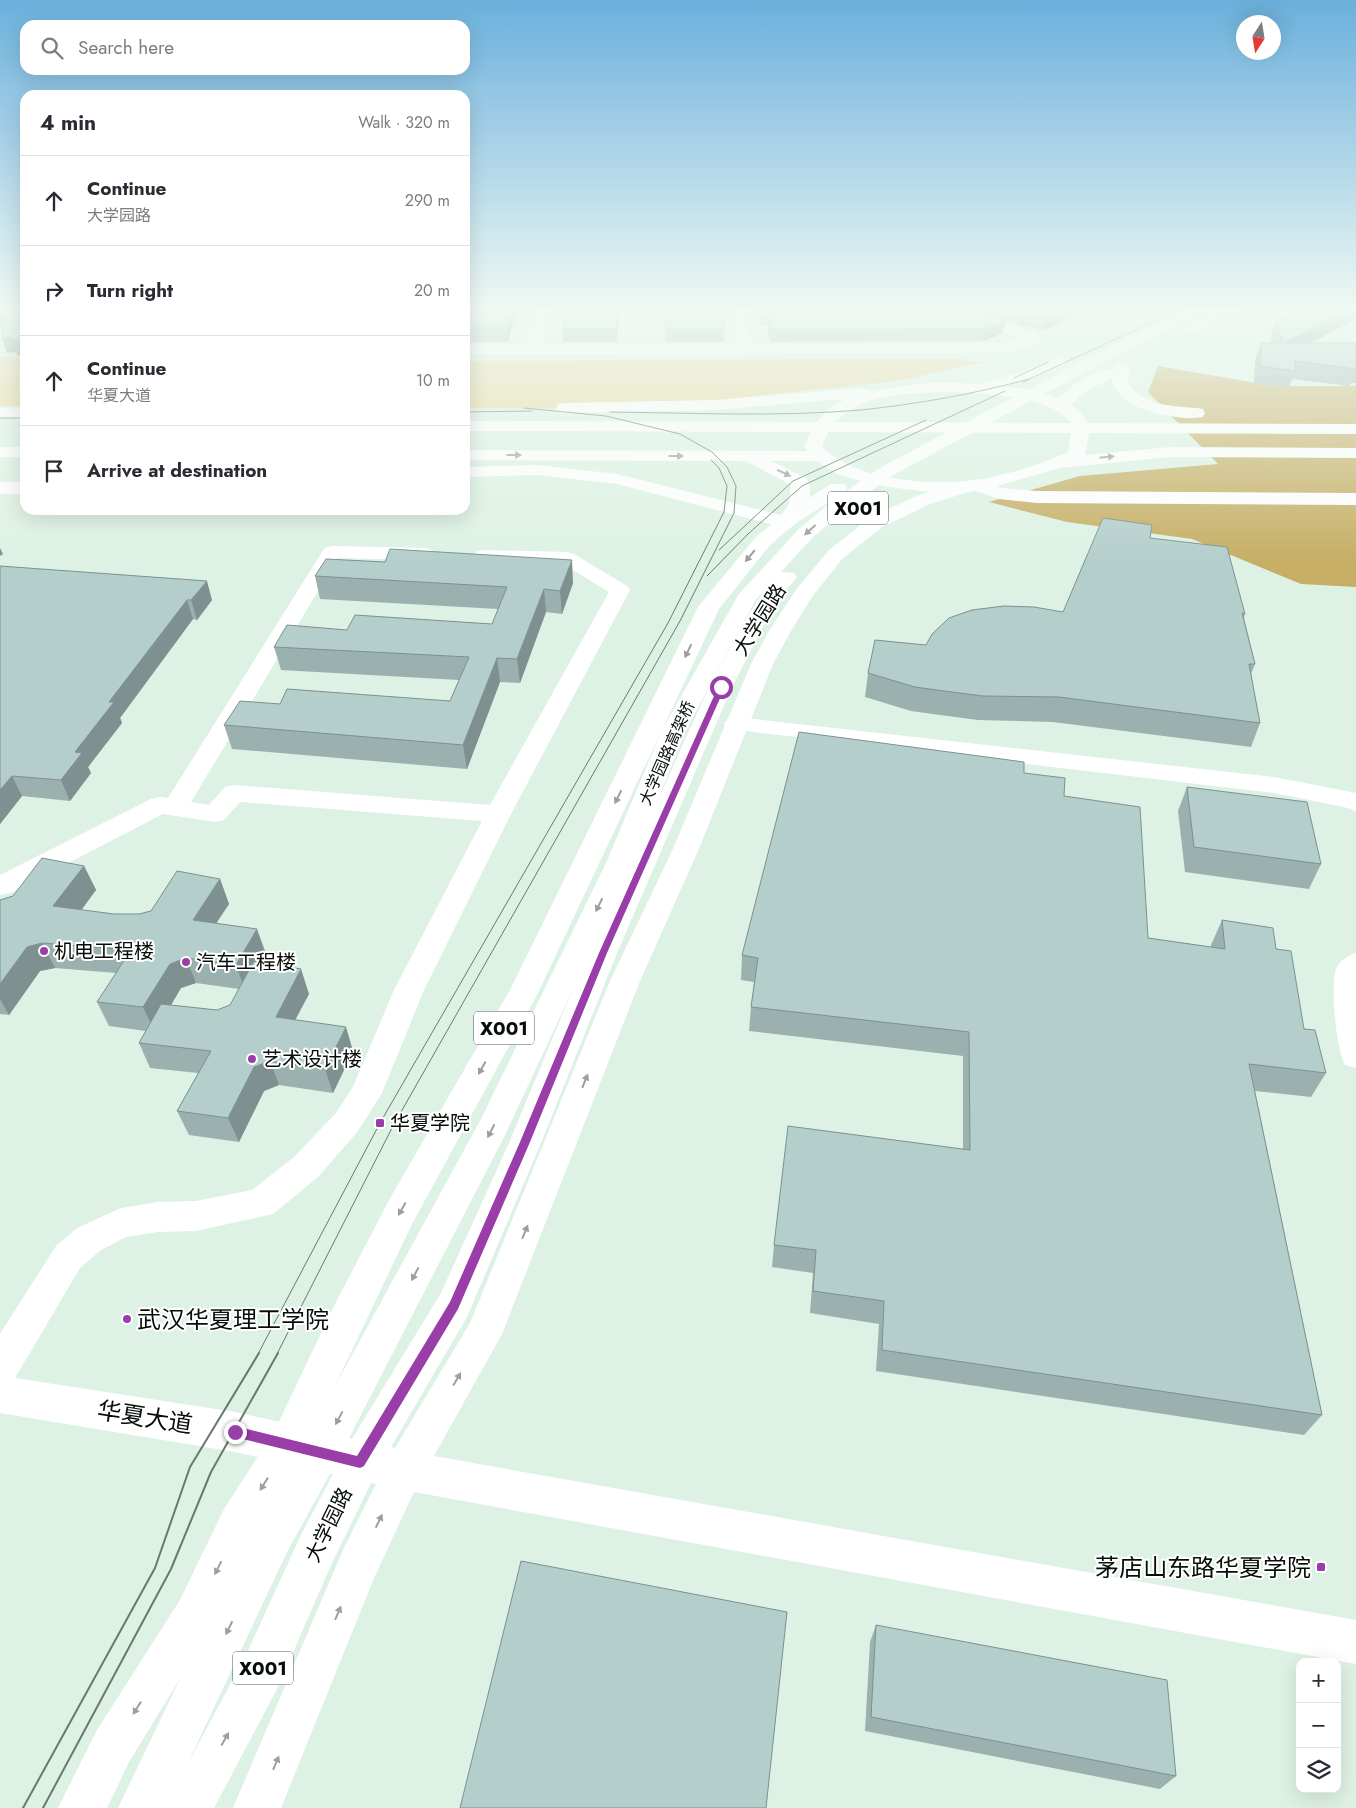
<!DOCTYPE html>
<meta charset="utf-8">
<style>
:root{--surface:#fff;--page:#f7f7f7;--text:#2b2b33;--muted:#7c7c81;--line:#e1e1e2}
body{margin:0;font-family:Jost,"Noto Sans SC",sans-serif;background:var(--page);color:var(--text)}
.controls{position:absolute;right:15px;bottom:15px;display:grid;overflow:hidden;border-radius:10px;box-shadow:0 5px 20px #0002}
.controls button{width:45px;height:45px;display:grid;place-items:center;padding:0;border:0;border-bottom:1px solid var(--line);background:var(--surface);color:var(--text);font:25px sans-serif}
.compass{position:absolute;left:1236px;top:15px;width:45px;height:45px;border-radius:50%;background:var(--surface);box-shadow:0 5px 20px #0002;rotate:192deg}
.stop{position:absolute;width:15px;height:15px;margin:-11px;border:4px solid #993ea8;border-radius:50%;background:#fff}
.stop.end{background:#993ea8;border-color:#fff;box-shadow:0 1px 5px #0008}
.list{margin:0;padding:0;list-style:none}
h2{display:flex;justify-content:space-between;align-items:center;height:65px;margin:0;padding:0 20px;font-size:21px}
h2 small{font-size:16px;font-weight:400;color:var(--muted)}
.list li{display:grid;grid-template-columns:32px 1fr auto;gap:15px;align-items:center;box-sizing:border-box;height:90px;padding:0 20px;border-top:1px solid var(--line)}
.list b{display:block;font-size:19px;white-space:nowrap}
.list p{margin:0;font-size:16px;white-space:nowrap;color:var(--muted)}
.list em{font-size:16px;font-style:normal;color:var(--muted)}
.icon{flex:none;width:28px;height:28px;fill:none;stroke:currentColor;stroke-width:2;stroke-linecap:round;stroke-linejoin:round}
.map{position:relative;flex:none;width:1356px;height:1808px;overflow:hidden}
.search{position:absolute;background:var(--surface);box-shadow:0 5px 20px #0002;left:20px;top:20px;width:450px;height:55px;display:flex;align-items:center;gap:12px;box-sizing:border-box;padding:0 18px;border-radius:15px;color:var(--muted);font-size:19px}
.panel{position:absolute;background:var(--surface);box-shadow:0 5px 20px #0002;left:20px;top:90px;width:450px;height:425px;border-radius:15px}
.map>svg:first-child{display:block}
</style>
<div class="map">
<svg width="1356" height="1808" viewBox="0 0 1356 1808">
<rect width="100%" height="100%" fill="#ddf2e4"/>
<g fill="#e9d596">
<path d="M 0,356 L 25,359 L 25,406 L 0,406 Z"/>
<path d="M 954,359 L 984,362 L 897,381 L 746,397 L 720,409 L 465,408 L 465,361 Z"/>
</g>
<path fill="#c6ae64" d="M 1158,366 L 1274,386 L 1356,386 L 1356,587 L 1301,584 L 1192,539 L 1067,522 L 989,502 L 1080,476 L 1218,464 L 1148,392 Z"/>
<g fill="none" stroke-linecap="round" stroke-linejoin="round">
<g fill="#fff" fill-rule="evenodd">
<path d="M 534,309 L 548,309 L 542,344 L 736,344 L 733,309 L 747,309 L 751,344 L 1007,343 L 1022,338 L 947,312 L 945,309 L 966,309 L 1037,334 L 1040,340 L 1037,343 L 1008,353 L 465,354 L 465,344 L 526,344 Z"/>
<path d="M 537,465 L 617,474 L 793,518 L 796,522 L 793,526 L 786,528 L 617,484 L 537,475 L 465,477 L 465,467 Z"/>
<path d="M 976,479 L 1002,488 L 1037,491 L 1356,493 L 1356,505 L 1037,503 L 999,499 L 970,489 L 967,485 L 970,481 Z"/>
<rect x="0" y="482" width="25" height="12"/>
<path d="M 332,546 L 425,548 L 432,550 L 435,554 L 432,558 L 425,560 L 338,558 L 191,802 L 209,805 L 225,787 L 234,785 L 490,805 L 609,592 L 563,564 L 483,562 L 476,560 L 473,556 L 476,552 L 483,550 L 567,552 L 574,554 L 627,586 L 630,590 L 511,814 L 424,990 L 382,1093 L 358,1131 L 318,1177 L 273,1214 L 196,1231 L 158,1232 L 126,1237 L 101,1250 L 80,1268 L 15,1378 L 235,1412 L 289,1424 L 303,1430 L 309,1444 L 303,1458 L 289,1464 L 235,1452 L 0,1413 L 0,1334 L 56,1246 L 77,1228 L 121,1208 L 158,1202 L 196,1201 L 252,1190 L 294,1157 L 336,1113 L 353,1087 L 394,990 L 482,821 L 240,802 L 224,820 L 215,822 L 163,814 L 10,893 L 0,895 L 0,875 L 151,799 L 160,797 L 168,798 L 322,552 L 325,548 Z"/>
<path d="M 736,717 L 1274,777 L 1356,793 L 1356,811 L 1344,807 L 1274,793 L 728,729 L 724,724 L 728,719 Z"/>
<path d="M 1356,953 L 1356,1068 L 1345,1065 C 1336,1047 1331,993 1335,973 C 1336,962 1347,956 1356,953 Z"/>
</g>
<g fill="#fff" fill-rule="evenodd">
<path d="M 1190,309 L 1209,309 L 1096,366 L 895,474 L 847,508 L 813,537 L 781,572 L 794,573 L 797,577 L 781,596 L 764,625 L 732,687 L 617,953 L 541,1143 L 467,1317 L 391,1447 L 395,1448 L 470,1323 L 610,981 L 672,851 L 751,664 L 769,631 L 796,590 L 828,551 L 868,519 L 916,496 L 969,480 L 975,482 L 978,486 L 975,490 L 930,504 L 882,527 L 842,559 L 812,597 L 791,631 L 773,664 L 698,851 L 640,981 L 502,1334 L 434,1456 L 1356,1620 L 1356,1664 L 414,1492 L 374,1578 L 281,1808 L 233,1808 L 343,1550 L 376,1484 L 371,1483 L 331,1565 L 278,1687 L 214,1808 L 118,1808 L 181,1677 L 129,1762 L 107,1808 L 58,1808 L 97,1730 L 180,1600 L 224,1509 L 275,1430 L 331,1312 L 388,1202 L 510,990 L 698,607 L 756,537 L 782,515 L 831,484 L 845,484 L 847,488 L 845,492 L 796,523 L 770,545 L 719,609 L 538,993 L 412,1224 L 334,1388 L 481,1119 L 607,861 L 662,730 L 739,594 L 799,529 L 833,500 L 883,466 L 1084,360 ZM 765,590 C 718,657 688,735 654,809 L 686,730 L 755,601 ZM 573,989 L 509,1143 L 441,1293 L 352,1439 L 349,1438 L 504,1137 ZM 330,1474 L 333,1474 L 301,1535 L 246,1655 L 187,1765 L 287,1552 Z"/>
<path d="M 1217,309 L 1236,309 L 1193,332 L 1183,332 L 1181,329 Z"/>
<path d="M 1058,357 L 1064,359 L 1066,362 L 1064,365 L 1036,377 L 981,393 L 973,388 L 975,385 L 1024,371 Z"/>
<path d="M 1107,369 L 1113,371 L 1115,374 L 1113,377 L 1082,394 L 1066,411 L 1054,411 L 1052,407 C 1063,390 1087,374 1107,369 Z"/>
</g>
<g fill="#fff" fill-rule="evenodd">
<path d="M 1122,362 L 1130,367 L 1128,383 C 1144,406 1172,406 1197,408 L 1203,409 L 1205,413 L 1203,417 C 1184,421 1143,413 1127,401 C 1120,396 1116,390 1112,383 L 1114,367 Z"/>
<path d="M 926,383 C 964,382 1070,383 1088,423 L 1356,424 L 1356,434 L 1089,433 L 1085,455 L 1170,447 L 1356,448 L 1356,458 L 1170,457 L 1060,468 L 990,488 L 939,493 L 888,487 L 857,480 L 835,473 L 817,461 L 771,461 L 806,478 C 818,494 802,513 793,526 L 779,526 L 776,522 L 789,504 L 791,485 L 746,461 L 465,460 L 465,450 L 808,451 L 804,446 L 811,432 L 465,431 L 465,421 L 817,422 L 825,412 L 845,399 L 714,410 L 564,413 L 558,412 L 556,408 L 558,404 L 564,403 L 714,400 L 863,388 L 870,391 ZM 957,392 C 987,394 1052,396 1071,423 L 835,422 C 864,391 917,393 957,392 ZM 828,432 L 1071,433 L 1068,452 C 1039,465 1008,475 977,480 C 932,486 853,481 822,446 Z"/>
<path d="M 0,408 L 25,409 L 25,419 L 0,418 Z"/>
<rect x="0" y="447" width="25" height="10"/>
</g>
<g stroke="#6a786f" stroke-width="1">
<path d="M 1014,378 L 1048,362"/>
<path d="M 1023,382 L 1181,309"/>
<path d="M 465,412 L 532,411"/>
<path d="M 610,412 C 693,413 778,417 861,410 C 918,404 974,394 1029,379"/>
<path d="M 0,418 L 25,418"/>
<path d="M 719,550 L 793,481 L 926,420"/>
<path d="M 707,576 L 749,533 L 802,486 L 1005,391"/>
<path d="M 258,1354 L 380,1123 L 668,623 L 724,512 L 727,486 L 719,468 L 711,460"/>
<path d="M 277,1354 L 393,1126 L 680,621 L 734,513 L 736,486 L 727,467 L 712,452 L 680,434 L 606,416 L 524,408"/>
</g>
<g stroke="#6a786f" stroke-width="2">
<path d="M 23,1808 L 155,1568 L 190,1467 L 259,1353"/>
<path d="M 43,1808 L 171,1569 L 211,1472 L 278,1353"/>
</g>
</g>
<g fill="#9bb1af" fill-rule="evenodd">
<path d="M 465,309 L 518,309 L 514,326 L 512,326 L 508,342 L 465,342 Z"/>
<path d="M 565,309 L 620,309 L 616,342 L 563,342 L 563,329 Z"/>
<path d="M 665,309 L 724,330 L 724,342 L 666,342 Z"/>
<path d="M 760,309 L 970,309 L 1005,321 L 1003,333 L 983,341 L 770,342 L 767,325 L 761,325 Z"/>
<path d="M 975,309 L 1090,309 L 1042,331 L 1024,325 L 1020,326 L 975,310 Z"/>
<path d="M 1356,309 L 1356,319 L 1310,343 L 1356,343 L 1356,383 L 1351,383 L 1350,386 L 1292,379 L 1289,388 L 1254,383 L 1255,360 L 1261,343 L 1271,343 L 1270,339 L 1275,322 Z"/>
<path d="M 1150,538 L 1245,614 L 1244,618 L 1255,664 L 1251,674 L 1260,723 L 1251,747 L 1053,722 L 978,720 L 940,715 L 911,711 L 865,697 L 868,673 L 926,645 L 1063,612 Z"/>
<path d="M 0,566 L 212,600 L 197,620 L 193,619 L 120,718 L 122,723 L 88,767 L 91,773 L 70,801 L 22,796 L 0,824 Z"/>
<path d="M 315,576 L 573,583 L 562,614 L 546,612 L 520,683 L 500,682 L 467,769 L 232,749 L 224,725 L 280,704 L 450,701 L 459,680 L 281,670 L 274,647 L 347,630 L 492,624 L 498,609 L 320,599 Z"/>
<path d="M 1024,773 L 1064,796 L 1148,938 L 1211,947 L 1211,945 L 1222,920 L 1276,949 L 1304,1029 L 1326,1073 L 1311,1097 L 1255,1091 L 1322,1415 L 1304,1435 L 876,1371 L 879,1324 L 810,1313 L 813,1273 L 772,1267 L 774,1245 L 963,1149 L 963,1056 L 749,1031 L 751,1007 L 754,982 L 741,980 L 742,955 Z"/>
<path d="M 1187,787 L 1321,864 L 1309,889 L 1185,872 L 1178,811 Z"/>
<path d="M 84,866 L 96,890 L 81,910 L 114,914 L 139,914 L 151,911 L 220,879 L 229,904 L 216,923 L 266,954 L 261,962 L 309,994 L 295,1020 L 353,1051 L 333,1093 L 279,1085 L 264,1091 L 239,1142 L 189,1135 L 177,1111 L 198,1073 L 150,1068 L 139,1043 L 146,1031 L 109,1026 L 97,1002 L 116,973 L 55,968 L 40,971 L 9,1015 L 0,1014 L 0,900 L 13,896 ZM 196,983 L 239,989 L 230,1005 L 217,1010 L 171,1005 L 181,988 Z"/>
<path d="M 876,1625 L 1176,1776 L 1160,1789 L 865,1731 L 870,1642 Z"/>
</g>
<g fill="#7e908f">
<path d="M 514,309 L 518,309 L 514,326 L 513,312 Z"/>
<path d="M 618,309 L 620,309 L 616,342 L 616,329 Z"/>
<path d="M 1061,309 L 1090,309 L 1042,331 L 1045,316 Z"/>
<path d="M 1349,309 L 1356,309 L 1356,319 L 1278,360 L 1284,343 Z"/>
<path d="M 1027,310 L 1024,325 L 1020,326 L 1023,312 Z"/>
<path d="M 0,312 L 4,312 L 9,327 L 0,328 Z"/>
<path d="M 511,312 L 512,326 L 508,342 L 507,327 Z"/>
<path d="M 1005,321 L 1003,333 L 983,341 L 985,329 Z"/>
<path d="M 13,337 L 25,339 L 25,355 L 18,356 L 16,352 L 7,353 L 2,338 Z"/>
<path d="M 0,548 L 3,554 L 0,556 Z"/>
<path d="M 572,560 L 573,583 L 562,614 L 560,591 Z"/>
<path d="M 207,581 L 212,600 L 197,620 L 191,600 Z"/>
<path d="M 544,589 L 546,612 L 520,683 L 517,659 Z"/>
<path d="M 187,600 L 193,619 L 120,718 L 122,723 L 88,767 L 91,773 L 70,801 L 61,780 L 75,752 L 109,702 Z"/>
<path d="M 497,658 L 500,682 L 467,769 L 463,745 Z"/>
<path d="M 12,776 L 22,796 L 0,824 L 0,790 Z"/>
<path d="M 84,866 L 96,890 L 66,931 L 53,906 Z"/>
<path d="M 220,879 L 229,904 L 202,945 L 193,920 Z"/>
<path d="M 257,929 L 266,954 L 245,990 L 236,965 Z"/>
<path d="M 42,943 L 55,968 L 40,971 L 9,1015 L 0,999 L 0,984 L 27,947 Z"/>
<path d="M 186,958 L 196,983 L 181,988 L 155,1032 L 143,1007 L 170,964 Z"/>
<path d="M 301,969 L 309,994 L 284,1041 L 276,1017 Z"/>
<path d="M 346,1027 L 353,1051 L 333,1093 L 325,1069 Z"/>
<path d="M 270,1061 L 279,1085 L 264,1091 L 239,1142 L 228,1118 L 254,1067 Z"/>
</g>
<g fill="#b4cecc" stroke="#7e908f">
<path d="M 0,309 L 25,309 L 25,339 L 12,340 L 13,337 L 2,338 L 4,312 L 0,312 Z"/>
<path d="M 465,309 L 514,309 L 513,312 L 511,312 L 507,327 L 465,327 Z"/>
<path d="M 565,309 L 618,309 L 616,329 L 563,329 Z"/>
<path d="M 665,309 L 723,309 L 724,330 L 666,330 Z"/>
<path d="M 762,309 L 970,309 L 1005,321 L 985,329 L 770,330 L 768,312 L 762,312 Z"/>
<path d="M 1016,309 L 1061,309 L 1045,316 L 1027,310 L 1023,312 Z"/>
<path d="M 1302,309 L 1349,309 L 1284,343 L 1356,343 L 1356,369 L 1295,361 L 1295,371 L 1260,366 L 1261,343 L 1283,343 L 1275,322 Z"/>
<path d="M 1103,518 L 1152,525 L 1150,538 L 1227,547 L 1245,614 L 1242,613 L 1255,664 L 1249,664 L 1260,723 L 1059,697 L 983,696 L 944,691 L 915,687 L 868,673 L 875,640 L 926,645 L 932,634 L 949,618 L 972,610 L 1004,606 L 1034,607 L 1063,612 Z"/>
<path d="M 390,549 L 572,560 L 560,591 L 544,589 L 517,659 L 497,658 L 463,745 L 224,725 L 240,701 L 280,704 L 287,689 L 450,701 L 469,657 L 274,647 L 287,625 L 347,630 L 355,615 L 492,624 L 507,587 L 315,576 L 326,559 L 385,562 Z"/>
<path d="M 0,566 L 207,581 L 191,600 L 187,600 L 109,702 L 114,702 L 75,752 L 82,753 L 61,780 L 12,776 L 0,790 Z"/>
<path d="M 799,732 L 1024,762 L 1024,773 L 1065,778 L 1064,796 L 1140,807 L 1148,938 L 1225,949 L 1222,920 L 1273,928 L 1276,949 L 1291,951 L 1304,1029 L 1315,1030 L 1326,1073 L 1249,1064 L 1322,1415 L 882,1350 L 884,1301 L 813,1291 L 816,1250 L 774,1245 L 788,1126 L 970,1150 L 969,1032 L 751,1007 L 758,958 L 742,955 Z"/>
<path d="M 1187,787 L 1307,802 L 1321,864 L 1194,847 Z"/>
<path d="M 42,858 L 84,866 L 53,906 L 114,914 L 139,914 L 151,911 L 177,871 L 220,879 L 193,920 L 257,929 L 236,965 L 186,958 L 170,964 L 143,1007 L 97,1002 L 131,950 L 42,943 L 27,947 L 0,984 L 0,900 L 13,896 Z"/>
<path d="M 254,961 L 301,969 L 276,1017 L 346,1027 L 325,1069 L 270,1061 L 254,1067 L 228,1118 L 177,1111 L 211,1051 L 139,1043 L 161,1004 L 217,1010 L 230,1005 Z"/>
<path d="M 521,1561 L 787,1612 L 766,1808 L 460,1808 Z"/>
<path d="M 876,1625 L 1167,1680 L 1176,1776 L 871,1717 Z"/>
</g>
<defs><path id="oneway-solid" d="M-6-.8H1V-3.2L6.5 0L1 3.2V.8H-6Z" transform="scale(1.25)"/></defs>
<g fill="#9c9f9d">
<use href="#oneway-solid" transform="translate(514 455)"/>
<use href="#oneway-solid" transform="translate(676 456)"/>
<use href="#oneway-solid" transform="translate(1107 457) rotate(-6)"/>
<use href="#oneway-solid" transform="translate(784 473) rotate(25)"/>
<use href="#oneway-solid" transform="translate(810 530) rotate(138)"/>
<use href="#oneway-solid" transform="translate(750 556) rotate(130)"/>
<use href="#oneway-solid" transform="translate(688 651) rotate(116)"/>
<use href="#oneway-solid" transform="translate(618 797) rotate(116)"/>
<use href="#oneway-solid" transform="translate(599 905) rotate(116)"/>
<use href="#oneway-solid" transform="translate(482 1068) rotate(119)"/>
<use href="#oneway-solid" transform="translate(585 1081) rotate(-68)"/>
<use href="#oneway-solid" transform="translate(491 1131) rotate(117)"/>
<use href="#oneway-solid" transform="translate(402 1209) rotate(119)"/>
<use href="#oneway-solid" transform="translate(525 1232) rotate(-68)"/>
<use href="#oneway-solid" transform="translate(415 1274) rotate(118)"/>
<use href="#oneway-solid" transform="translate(457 1379) rotate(-60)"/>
<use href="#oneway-solid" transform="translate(339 1418) rotate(118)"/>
<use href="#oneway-solid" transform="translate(264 1484) rotate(122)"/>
<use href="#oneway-solid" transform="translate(379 1521) rotate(-64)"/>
<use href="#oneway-solid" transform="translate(218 1568) rotate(116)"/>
<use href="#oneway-solid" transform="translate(338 1613) rotate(-67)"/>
<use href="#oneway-solid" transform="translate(229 1628) rotate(116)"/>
<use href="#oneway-solid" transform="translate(137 1708) rotate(122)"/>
<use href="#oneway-solid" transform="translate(225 1739) rotate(-61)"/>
<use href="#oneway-solid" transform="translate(276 1763) rotate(-67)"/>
</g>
<linearGradient id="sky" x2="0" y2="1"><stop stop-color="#6ab0dc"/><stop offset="0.55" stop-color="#f0f9f3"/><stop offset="1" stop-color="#f0f9f3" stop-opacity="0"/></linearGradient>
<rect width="1356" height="562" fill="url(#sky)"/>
<path fill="#993ea8" d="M 721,685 L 725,687 L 607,953 L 530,1142 L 458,1309 L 364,1466 L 360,1468 L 231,1436 L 230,1432 L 235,1426 L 357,1456 L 450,1302 L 520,1142 L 599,953 L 718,687 Z"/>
<g fill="#993ea8" stroke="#fff" stroke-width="2">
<circle cx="44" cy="951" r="5"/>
<circle cx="186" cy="962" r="5"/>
<circle cx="252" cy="1059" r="5"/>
<rect x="375" y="1118" width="10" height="10" rx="2.5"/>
<circle cx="127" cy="1319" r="5"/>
<rect x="1316" y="1562" width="10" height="10" rx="2.5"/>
</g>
<g text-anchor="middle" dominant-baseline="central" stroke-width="4" stroke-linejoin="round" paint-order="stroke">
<g font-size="16" fill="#070e09" stroke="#fff">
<text transform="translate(667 753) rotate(-66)">大学园路高架桥</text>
</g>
<g fill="#fff" stroke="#515653" stroke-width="1">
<rect x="828" y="491.5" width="60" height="33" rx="4"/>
<rect x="474" y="1011.5" width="60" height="33" rx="4"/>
<rect x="233" y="1651.5" width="60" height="33" rx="4"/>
</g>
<g font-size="19" font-weight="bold" fill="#070e09">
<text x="858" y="508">X001</text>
<text x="504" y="1028">X001</text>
<text x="263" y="1668">X001</text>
</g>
<g font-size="20" fill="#070e09" stroke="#fff">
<text transform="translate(760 620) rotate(-58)">大学园路</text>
<text transform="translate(329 1525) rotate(-64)">大学园路</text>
</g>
<g font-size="20" fill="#070e09" stroke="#fff" text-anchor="start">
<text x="54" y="951">机电工程楼</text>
<text x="196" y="962">汽车工程楼</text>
<text x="262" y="1059">艺术设计楼</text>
<text x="390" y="1123">华夏学院</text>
</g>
<g font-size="24" fill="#070e09" stroke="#fff" text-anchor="start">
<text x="137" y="1319">武汉华夏理工学院</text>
<text x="1311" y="1567" text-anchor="end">茅店山东路华夏学院</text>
</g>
<g font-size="24" fill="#070e09" stroke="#fff">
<text transform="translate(145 1417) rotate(9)">华夏大道</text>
</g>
</g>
</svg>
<div class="controls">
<button>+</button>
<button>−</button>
<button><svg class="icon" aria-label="layers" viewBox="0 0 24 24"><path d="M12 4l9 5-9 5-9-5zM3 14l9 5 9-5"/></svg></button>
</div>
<svg class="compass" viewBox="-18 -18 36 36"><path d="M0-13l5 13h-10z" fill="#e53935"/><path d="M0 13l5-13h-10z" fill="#7c7c81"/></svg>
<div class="stop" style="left:721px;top:687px"></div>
<div class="stop end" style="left:235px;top:1432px"></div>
<div class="search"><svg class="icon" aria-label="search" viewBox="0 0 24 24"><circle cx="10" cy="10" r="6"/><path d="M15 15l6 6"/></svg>Search here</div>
<section class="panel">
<h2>4 min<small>Walk · 320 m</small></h2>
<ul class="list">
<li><svg class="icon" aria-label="ahead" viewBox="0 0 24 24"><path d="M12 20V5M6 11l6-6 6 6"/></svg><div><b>Continue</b><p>大学园路</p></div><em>290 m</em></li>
<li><svg class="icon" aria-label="right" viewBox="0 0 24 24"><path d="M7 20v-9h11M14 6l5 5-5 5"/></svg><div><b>Turn right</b></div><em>20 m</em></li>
<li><svg class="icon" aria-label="ahead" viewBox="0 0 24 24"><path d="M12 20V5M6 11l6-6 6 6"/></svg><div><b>Continue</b><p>华夏大道</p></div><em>10 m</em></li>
<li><svg class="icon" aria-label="arrive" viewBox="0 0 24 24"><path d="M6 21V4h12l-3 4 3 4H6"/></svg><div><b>Arrive at destination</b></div></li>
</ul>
</section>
</div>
